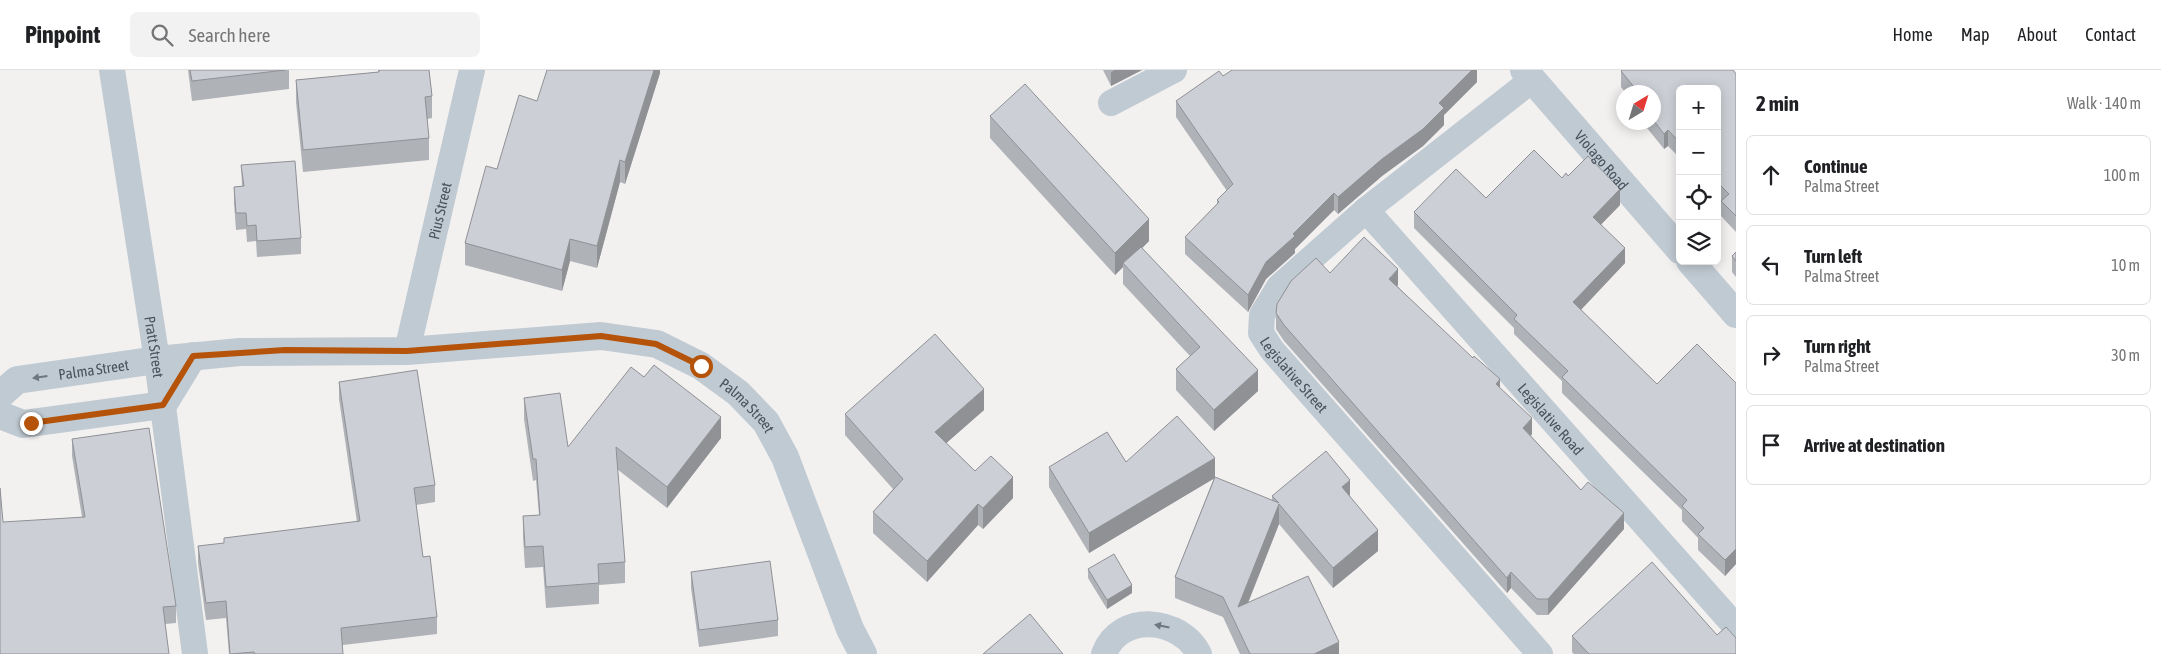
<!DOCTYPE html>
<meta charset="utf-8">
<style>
:root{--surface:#fff;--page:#f2f2f2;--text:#202124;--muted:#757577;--line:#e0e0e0}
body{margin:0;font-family:"Asap Condensed",sans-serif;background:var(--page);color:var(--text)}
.controls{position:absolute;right:15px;top:15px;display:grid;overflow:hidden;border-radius:8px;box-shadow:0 2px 12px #0003}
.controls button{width:45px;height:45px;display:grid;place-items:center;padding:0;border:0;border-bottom:1px solid var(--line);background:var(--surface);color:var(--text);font:25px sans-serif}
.compass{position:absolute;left:1616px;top:15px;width:45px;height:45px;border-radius:50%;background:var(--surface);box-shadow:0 2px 12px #0003;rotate:38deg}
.stop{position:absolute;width:15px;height:15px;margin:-11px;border:4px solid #b45309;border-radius:50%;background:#fff}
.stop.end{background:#b45309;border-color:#fff;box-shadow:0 1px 5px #0008}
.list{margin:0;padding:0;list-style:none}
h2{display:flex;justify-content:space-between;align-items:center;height:65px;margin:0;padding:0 20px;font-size:21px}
h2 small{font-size:16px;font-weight:400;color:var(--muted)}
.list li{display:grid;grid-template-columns:32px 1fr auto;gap:15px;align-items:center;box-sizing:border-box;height:80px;margin:0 10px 10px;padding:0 10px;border:1px solid var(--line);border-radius:8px}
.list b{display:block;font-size:19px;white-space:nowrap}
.list p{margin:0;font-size:16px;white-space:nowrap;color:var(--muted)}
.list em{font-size:16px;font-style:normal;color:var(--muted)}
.icon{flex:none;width:28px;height:28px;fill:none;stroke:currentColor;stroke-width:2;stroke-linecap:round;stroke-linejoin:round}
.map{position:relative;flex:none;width:1736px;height:584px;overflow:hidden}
header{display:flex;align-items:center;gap:30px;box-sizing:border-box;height:70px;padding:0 25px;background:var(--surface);border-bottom:1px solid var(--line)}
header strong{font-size:24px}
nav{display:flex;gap:28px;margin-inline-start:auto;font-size:18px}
.search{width:350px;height:45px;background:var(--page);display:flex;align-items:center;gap:12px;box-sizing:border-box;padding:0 18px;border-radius:8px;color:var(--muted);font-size:19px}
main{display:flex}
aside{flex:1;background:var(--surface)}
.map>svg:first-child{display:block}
</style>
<header>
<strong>Pinpoint</strong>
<div class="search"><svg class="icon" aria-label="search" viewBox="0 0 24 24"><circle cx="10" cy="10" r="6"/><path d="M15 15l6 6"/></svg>Search here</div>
<nav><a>Home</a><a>Map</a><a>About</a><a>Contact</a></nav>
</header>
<main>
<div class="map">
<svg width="1736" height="584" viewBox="0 0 1736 584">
<rect width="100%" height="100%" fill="#f3f0f0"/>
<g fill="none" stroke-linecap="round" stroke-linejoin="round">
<g stroke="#c0cad2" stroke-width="26">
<path id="s1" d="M 112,0 L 157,290 L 195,584"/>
<path id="s2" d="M 1532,10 L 1366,140 L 1279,217 L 1262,245 L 1261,263 L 1272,280 L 1540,584"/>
<path d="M 1111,33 L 1174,0"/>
<path id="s3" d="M 1366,140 L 1736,557"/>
<path id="s4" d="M 407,281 L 472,0"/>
<path d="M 1104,584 C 1120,541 1181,548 1199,584"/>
</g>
<g stroke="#c0cad2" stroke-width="28">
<path id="s5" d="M 1524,0 L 1680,180"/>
<path d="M 1690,191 L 1736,244"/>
<path id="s6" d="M 0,325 L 17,310 L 157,290 L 240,282 L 407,281 L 601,266 L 657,274 L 701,296 L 738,323 L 766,352 L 785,387 L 850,559 L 863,584"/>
<path d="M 0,345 L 23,354 L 163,335 L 193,286"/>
</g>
</g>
<g fill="#afb2b7">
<path d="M 188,0 L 289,0 L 289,19 L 192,31 Z"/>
<path d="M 378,0 L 429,0 L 432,26 L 432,48 L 427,49 L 429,68 L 429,90 L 303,102 L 296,32 L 296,10 L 378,2 Z"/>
<path d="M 660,0 L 660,3 L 625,114 L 620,112 L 597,198 L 570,191 L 562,221 L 465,195 L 465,173 L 497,99 L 537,31 Z"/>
<path d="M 1103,0 L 1142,0 L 1111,16 Z"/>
<path d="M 1477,0 L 1477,12 L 1444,45 L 1444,55 L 1423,76 L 1382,106 L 1338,144 L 1334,140 L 1295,179 L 1295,183 L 1266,209 L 1248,242 L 1185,184 L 1185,167 L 1217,134 L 1217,130 L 1227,121 L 1176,47 L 1176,31 L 1223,6 Z"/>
<path d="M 1621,1 L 1736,4 L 1736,162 L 1721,146 L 1721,132 L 1717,127 L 1717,19 L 1680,19 L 1680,88 L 1668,76 L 1664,79 L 1647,58 L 1647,52 L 1654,52 L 1654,22 L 1625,22 L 1621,17 Z"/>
<path d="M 990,46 L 1149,171 L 1142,178 L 1258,321 L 1214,361 L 1176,320 L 1176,299 L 1190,286 L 1123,214 L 1123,197 L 1115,205 L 990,68 Z"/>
<path d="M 241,95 L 301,168 L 301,184 L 257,187 L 256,171 L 247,172 L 246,159 L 236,160 L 234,133 L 234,117 L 242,116 Z"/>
<path d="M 1568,106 L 1620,135 L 1601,154 L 1625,193 L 1581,240 L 1657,314 L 1736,313 L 1736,494 L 1725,506 L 1698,480 L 1698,468 L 1682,451 L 1682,440 L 1562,323 L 1562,311 L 1514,264 L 1514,258 L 1414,158 L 1414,142 L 1486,128 Z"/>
<path d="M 1736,182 L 1736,207 L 1732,202 L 1732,186 Z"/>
<path d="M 1330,203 L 1398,215 L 1397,216 L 1500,318 L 1532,364 L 1531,366 L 1581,420 L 1624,459 L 1548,545 L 1537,545 L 1511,518 L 1507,523 L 1284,271 L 1276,259 L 1276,243 Z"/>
<path d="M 339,312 L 435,415 L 435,432 L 416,435 L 423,487 L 437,547 L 437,564 L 343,575 L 343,584 L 229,584 L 226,548 L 206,550 L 198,493 L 198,476 L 224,473 L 224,468 L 357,452 L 339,329 Z"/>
<path d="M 524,328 L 568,377 L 721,368 L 667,438 L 617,399 L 625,492 L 625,513 L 599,515 L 599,534 L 546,538 L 543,497 L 525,498 L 523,467 L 523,446 L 539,445 L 536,410 L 533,411 L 524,349 Z"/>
<path d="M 984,340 L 946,373 L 975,401 L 1013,428 L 983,459 L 978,455 L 927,512 L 873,463 L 873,442 L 893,419 L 845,365 L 845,344 Z"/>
<path d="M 72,369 L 176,536 L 176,553 L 165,554 L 82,447 L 72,386 Z"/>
<path d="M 1126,392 L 1215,408 L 1272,431 L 1272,426 L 1350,426 L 1378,481 L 1333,518 L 1279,454 L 1248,533 L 1339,584 L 1240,584 L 1223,547 L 1175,528 L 1175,507 L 1214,408 L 1089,483 L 1049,417 L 1049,397 Z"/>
<path d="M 1088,499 L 1132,523 L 1107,539 L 1088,508 Z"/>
<path d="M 691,502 L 778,550 L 778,566 L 699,577 L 691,518 Z"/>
<path d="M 1717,565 L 1736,584 L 1574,584 L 1572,582 L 1572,566 Z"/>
</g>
<g fill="#8f9195">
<path d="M 654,0 L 660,0 L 660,3 L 625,114 L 625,92 Z"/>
<path d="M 1115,0 L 1142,0 L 1111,16 L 1111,2 Z"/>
<path d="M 1472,0 L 1477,0 L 1477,12 L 1444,45 L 1444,55 L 1423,76 L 1382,106 L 1338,144 L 1338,127 L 1439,33 Z"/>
<path d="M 1668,60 L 1668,76 L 1664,79 L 1664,64 Z"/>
<path d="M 620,90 L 620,112 L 597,198 L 597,176 Z"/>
<path d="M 1620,119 L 1620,135 L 1593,163 L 1593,147 Z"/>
<path d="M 1334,123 L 1334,140 L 1295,179 L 1295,183 L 1266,209 L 1248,242 L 1248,225 L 1266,192 L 1293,164 Z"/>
<path d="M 1149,149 L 1149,171 L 1125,195 L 1123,193 L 1123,197 L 1115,205 L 1115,183 Z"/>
<path d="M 570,169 L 570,191 L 562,221 L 562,200 Z"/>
<path d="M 1625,178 L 1625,193 L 1573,248 L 1573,232 Z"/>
<path d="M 1398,199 L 1398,215 L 1389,225 L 1389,209 Z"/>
<path d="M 1258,300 L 1258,321 L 1214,361 L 1214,340 Z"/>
<path d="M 1500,309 L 1500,325 L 1496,314 Z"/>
<path d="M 984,319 L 984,340 L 935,383 L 935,362 Z"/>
<path d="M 721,347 L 721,368 L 667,438 L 667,417 Z"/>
<path d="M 1532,348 L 1532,364 L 1523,374 L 1523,358 Z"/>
<path d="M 1215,388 L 1215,408 L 1089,483 L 1089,463 Z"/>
<path d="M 1013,407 L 1013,428 L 983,459 L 983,438 Z"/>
<path d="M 1350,410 L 1350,431 L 1342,417 Z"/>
<path d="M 978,434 L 978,455 L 927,512 L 927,491 Z"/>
<path d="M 1279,434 L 1279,454 L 1238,558 L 1238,537 Z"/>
<path d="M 1624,443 L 1624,459 L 1548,545 L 1548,529 Z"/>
<path d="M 1378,460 L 1378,481 L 1333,518 L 1333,498 Z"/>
<path d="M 1736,479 L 1736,494 L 1725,506 L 1725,490 Z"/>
<path d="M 1511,502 L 1511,518 L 1507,523 L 1507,508 Z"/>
<path d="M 1132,515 L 1132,523 L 1107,539 L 1107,530 Z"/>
<path d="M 1339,572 L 1339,584 L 1314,584 Z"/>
</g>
<g fill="#cccfd5" stroke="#8f9195">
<path d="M 190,0 L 285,0 L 192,11 Z"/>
<path d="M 379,0 L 429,0 L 432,26 L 425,27 L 429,68 L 303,80 L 296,10 L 379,2 Z"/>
<path d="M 547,0 L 654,0 L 625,92 L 620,90 L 597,176 L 570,169 L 562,200 L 465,173 L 486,96 L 497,99 L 519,25 L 537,31 Z"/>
<path d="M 1232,0 L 1472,0 L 1439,33 L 1444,38 L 1423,59 L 1382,89 L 1338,127 L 1334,123 L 1293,164 L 1295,166 L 1266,192 L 1248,225 L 1185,167 L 1219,132 L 1217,130 L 1233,114 L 1176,31 L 1219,1 L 1223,6 Z"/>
<path d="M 1622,0 L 1733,0 L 1736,4 L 1736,146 L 1721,131 L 1729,124 L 1717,112 L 1717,19 L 1680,19 L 1680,73 L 1668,60 L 1664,64 L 1654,51 L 1654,22 L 1638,22 L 1621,1 Z"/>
<path d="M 1025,14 L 1149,149 L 1115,183 L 990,46 Z"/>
<path d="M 1534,80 L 1562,108 L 1566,103 L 1568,106 L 1588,86 L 1620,119 L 1593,147 L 1625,178 L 1573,232 L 1657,314 L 1697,274 L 1736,313 L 1736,479 L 1725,490 L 1698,464 L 1704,458 L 1682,436 L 1687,430 L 1562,307 L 1568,301 L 1514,249 L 1517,245 L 1414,142 L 1456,99 L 1486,128 Z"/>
<path d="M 295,91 L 301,168 L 257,171 L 256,155 L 247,156 L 246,143 L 236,143 L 234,117 L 244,116 L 241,95 Z"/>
<path d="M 1364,167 L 1398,199 L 1389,209 L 1473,288 L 1474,286 L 1500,309 L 1496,314 L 1532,348 L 1523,358 L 1581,420 L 1588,412 L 1624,443 L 1548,529 L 1537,529 L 1511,502 L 1507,508 L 1284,255 L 1276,243 L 1277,234 L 1291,211 L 1316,188 L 1330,203 Z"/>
<path d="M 1141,177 L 1258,300 L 1214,340 L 1176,299 L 1200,277 L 1123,193 Z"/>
<path d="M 1736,182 L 1736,191 L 1732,186 Z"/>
<path d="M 935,264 L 984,319 L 935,362 L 975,401 L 991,386 L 1013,407 L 983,438 L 978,434 L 927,491 L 873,442 L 903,409 L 845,344 Z"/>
<path d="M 654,295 L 721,347 L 667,417 L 616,377 L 625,492 L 598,494 L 599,513 L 546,517 L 543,476 L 525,477 L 523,446 L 540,445 L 536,389 L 533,389 L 524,328 L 560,323 L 568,377 L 631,297 L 644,307 Z"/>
<path d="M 417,300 L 435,415 L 414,418 L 423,487 L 430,486 L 437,547 L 341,558 L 343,584 L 255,584 L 254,582 L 230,584 L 226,531 L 206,533 L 198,476 L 224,473 L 224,468 L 360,451 L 339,312 Z"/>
<path d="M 1177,346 L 1215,388 L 1089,463 L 1049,397 L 1107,362 L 1126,392 Z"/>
<path d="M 149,358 L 176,536 L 163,537 L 169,584 L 0,584 L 0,418 L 3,452 L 85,447 L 72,369 Z"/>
<path d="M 1326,381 L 1350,410 L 1342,417 L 1378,460 L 1333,498 L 1279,434 L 1238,537 L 1308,506 L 1339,572 L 1314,584 L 1250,584 L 1223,527 L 1175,507 L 1215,407 L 1279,433 L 1272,426 Z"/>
<path d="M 1114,484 L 1132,515 L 1107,530 L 1088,499 Z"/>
<path d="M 770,491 L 778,550 L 699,560 L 691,502 Z"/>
<path d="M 1652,492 L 1717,565 L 1726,557 L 1736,568 L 1736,584 L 1589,584 L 1572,566 Z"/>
<path d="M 1030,544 L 1063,584 L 983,584 Z"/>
</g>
<defs><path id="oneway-solid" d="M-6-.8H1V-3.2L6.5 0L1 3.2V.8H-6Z" transform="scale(1.25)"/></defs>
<g fill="#6b7781">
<use href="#oneway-solid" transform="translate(40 307) rotate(172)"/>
<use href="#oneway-solid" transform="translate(1162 556) rotate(-169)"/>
</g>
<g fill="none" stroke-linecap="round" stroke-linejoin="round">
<path stroke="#b45309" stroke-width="6" d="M 31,353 L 163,335 L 193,286 L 285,280 L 407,281 L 601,266 L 656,274 L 701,296"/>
</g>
<g text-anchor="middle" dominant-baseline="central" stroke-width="4" stroke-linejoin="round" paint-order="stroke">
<g font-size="15" fill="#47535e" stroke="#fff">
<text stroke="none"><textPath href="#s5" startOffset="119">Violago Road</textPath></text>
<text stroke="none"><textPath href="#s4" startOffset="144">Pius Street</textPath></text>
<text stroke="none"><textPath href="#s1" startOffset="280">Pratt Street</textPath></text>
<text stroke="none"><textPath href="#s6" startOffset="100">Palma Street</textPath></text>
<text stroke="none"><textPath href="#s2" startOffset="431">Legislative Street</textPath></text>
<text stroke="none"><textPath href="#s6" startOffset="776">Palma Street</textPath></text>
<text stroke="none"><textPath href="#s3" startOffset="279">Legislative Road</textPath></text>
</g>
</g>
</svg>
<div class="controls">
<button>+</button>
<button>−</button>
<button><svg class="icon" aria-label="locate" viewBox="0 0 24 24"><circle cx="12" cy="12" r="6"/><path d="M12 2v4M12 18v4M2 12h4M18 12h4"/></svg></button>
<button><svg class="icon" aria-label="layers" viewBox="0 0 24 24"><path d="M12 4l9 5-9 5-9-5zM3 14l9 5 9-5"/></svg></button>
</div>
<svg class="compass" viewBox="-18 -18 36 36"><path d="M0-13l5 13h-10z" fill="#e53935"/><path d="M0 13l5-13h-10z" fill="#757577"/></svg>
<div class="stop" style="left:701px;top:296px"></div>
<div class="stop end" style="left:31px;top:353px"></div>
</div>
<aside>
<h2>2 min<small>Walk · 140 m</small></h2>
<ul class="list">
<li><svg class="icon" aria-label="ahead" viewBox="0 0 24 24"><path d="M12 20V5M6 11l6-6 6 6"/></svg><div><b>Continue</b><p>Palma Street</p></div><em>100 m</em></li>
<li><svg class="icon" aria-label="left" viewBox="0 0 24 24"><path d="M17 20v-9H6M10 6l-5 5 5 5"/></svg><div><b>Turn left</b><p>Palma Street</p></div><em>10 m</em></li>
<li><svg class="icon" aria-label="right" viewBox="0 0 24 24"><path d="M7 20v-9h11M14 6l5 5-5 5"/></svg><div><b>Turn right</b><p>Palma Street</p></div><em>30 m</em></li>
<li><svg class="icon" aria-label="arrive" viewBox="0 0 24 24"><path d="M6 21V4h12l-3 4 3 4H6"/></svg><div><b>Arrive at destination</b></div></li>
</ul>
</aside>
</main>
